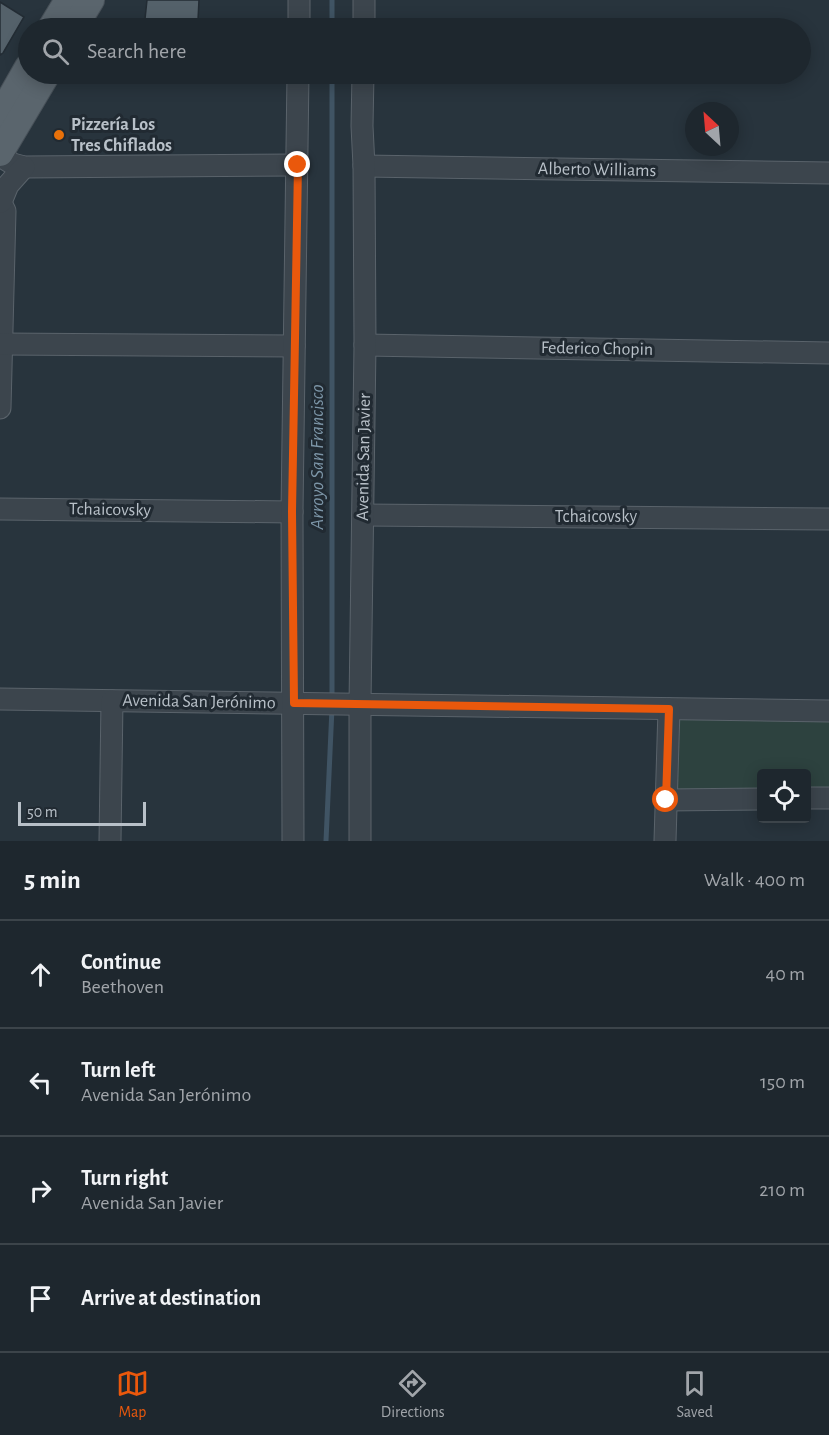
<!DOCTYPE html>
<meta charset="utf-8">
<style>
:root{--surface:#1e272e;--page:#262f36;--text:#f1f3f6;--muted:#a1a5aa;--line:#3c444a;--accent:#ea580c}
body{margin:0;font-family:"Alegreya Sans",sans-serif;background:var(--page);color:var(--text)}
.controls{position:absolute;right:18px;bottom:18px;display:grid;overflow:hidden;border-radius:6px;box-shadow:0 3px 15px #0003}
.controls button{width:54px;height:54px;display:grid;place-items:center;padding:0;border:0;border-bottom:2px solid var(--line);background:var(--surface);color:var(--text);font:30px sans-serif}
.compass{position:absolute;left:685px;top:102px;width:54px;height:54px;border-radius:50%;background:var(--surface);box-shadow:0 3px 15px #0003;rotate:334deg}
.scale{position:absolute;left:18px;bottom:15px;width:128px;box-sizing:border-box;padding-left:6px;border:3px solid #b8c0c8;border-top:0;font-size:16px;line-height:21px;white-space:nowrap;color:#b8c0c8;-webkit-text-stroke:4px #212a32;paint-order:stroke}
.stop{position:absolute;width:18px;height:18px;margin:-14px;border:4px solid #ea580c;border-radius:50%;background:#fff}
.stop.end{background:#ea580c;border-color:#fff;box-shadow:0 2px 6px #0008}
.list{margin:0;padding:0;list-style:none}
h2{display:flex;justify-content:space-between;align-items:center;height:78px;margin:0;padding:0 24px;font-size:26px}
h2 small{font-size:20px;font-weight:400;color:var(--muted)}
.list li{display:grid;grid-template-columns:39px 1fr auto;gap:18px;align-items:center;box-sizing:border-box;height:108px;padding:0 24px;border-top:2px solid var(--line)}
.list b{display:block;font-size:22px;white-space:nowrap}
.list p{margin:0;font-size:20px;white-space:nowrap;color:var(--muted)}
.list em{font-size:20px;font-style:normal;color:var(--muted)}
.icon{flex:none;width:33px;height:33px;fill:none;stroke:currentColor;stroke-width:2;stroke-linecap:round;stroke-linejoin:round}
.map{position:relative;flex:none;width:829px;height:841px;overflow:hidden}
.search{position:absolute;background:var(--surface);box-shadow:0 3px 15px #0003;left:18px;right:18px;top:18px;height:66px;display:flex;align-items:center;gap:15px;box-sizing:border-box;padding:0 21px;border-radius:33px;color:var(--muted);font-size:22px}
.sheet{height:510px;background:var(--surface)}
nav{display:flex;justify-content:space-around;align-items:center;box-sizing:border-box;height:84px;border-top:2px solid var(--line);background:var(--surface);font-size:16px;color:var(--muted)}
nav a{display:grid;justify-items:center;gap:3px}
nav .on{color:var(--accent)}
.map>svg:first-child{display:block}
</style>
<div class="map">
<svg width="829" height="841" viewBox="0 0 829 841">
<rect width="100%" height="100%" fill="#28343d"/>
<path fill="#2d423f" d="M 682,718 L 829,721 L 829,789 L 807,790 L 806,774 L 762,774 L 761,790 L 675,790 L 676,721 Z"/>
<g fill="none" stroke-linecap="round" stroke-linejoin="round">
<g stroke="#405464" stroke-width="5">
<path d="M 332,28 L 332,0"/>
<path d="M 332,698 L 332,74"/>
<path d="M 326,841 L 332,708"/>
</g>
</g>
<g fill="#54616a" stroke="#232c34" stroke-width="1.5">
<path d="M 147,0 L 199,0 L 198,20 L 145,19 Z"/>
<path d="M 0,2 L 24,17 L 3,53 L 0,55 Z"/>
</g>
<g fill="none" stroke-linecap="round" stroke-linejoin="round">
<defs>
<g id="minor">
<path d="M 299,28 L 299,0"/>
<path d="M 364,28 L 364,0"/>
<path d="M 0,156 L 13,164 L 24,167 L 298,165"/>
<path d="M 364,166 L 829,173"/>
<path d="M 0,201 L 5,211 L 0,408"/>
<path d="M 1,202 L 8,185 L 24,167"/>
<path d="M 2,344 L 294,346"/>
<path d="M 365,345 L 829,353"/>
<path d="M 0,509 L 292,512"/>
<path d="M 363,515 L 829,519"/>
<path d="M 0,699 L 829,711"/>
<path d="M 806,798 L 829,798"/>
<path d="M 666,800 L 762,799"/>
<path d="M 110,841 L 112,701"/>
<path d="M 293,841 L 292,512 L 298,74"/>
<path d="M 360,841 L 360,704 L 365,345 L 364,166 L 362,126 L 363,74"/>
<path d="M 665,841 L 669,709"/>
</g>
<g id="major">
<path d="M 51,28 L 68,0"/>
<path d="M 74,28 L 91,0"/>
<path d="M 0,116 L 28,67"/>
<path d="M 0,153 L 47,74"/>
</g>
</defs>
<use href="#minor" stroke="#5a636b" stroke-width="23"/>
<use href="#major" stroke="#485159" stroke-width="28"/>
<use href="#minor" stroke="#3c454d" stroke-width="21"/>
<use href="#major" stroke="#5a656d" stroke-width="26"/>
</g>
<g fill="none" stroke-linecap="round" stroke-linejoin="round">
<path stroke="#ea580c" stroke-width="8" d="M 298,165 L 292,512 L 294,703 L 669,709 L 666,800"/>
</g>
<circle fill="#e8710a" stroke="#212a32" stroke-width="2" cx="59" cy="135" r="6"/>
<g text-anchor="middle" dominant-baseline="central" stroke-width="6" stroke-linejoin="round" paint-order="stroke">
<g font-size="18" font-weight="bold" fill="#b8c0c8" stroke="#212a32" text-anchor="start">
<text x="71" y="125">Pizzería Los<tspan x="71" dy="21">Tres Chiflados</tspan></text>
</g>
<g font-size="18" fill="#b8c0c8" stroke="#212a32">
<text transform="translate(597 170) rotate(1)">Alberto Williams</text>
<text transform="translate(597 349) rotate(1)">Federico Chopin</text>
<text transform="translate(364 457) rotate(-89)">Avenida San Javier</text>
<text transform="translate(110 510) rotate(1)">Tchaicovsky</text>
<text x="596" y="517">Tchaicovsky</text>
<text transform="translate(199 702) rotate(1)">Avenida San Jerónimo</text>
</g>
<g font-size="20" font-style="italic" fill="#7c95a7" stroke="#212a32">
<text transform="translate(317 457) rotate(-90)">Arroyo San Francisco</text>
</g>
</g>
</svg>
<div class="controls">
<button><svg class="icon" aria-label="locate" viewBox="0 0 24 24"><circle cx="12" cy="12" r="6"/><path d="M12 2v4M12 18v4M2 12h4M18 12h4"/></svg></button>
</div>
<svg class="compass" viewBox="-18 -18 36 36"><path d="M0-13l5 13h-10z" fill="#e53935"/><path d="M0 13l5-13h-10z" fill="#a1a5aa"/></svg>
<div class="scale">50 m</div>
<div class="stop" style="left:666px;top:800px"></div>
<div class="stop end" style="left:298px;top:165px"></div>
<div class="search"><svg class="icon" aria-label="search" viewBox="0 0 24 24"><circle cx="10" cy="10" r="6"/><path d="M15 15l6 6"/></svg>Search here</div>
</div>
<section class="sheet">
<h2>5 min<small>Walk · 400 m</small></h2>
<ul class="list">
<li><svg class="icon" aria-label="ahead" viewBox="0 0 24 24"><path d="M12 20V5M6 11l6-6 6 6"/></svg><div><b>Continue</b><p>Beethoven</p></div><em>40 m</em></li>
<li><svg class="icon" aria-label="left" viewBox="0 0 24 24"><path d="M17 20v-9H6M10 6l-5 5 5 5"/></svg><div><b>Turn left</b><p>Avenida San Jerónimo</p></div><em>150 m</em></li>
<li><svg class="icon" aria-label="right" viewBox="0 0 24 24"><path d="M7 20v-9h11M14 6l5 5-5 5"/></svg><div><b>Turn right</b><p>Avenida San Javier</p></div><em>210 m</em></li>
<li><svg class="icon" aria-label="arrive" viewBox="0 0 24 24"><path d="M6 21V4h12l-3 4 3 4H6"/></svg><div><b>Arrive at destination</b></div></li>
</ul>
</section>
<nav>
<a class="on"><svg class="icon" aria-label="map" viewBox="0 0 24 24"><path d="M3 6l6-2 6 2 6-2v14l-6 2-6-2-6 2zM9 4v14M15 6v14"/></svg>Map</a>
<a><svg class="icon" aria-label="directions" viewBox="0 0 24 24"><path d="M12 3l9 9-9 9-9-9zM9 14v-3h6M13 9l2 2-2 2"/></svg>Directions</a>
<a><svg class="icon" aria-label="saved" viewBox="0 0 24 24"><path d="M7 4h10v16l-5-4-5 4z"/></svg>Saved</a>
</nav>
